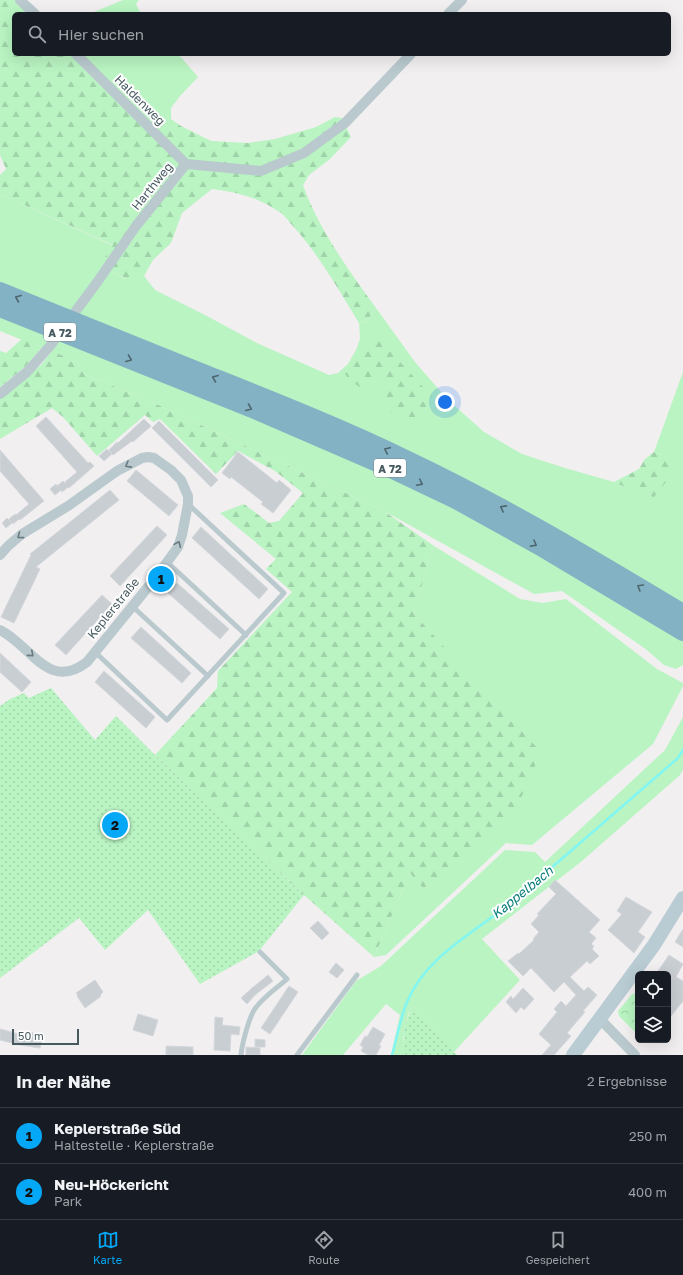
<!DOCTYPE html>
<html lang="de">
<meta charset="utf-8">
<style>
:root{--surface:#171b24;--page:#242831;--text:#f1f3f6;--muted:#9ea1a6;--line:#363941;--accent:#05a8f6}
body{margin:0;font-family:"Golos Text",sans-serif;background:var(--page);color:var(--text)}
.controls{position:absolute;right:12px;bottom:12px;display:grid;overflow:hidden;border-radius:6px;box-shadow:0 4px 16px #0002}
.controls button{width:36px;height:36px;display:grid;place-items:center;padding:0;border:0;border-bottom:1px solid var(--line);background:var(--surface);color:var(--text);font:20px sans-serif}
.scale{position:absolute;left:12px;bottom:10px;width:67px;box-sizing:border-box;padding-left:4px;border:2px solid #45595f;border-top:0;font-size:11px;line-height:14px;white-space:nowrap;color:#45595f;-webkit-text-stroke:3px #fff;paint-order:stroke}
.you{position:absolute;left:445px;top:402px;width:14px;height:14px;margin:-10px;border:3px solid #fff;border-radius:50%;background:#1a73e8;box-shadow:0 0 0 6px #1a73e833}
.badge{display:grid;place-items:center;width:26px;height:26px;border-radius:50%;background:var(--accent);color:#111;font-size:13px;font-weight:700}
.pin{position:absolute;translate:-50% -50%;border:2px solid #fff;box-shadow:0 1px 4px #0006}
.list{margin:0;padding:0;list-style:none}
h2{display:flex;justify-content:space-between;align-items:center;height:52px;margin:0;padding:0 16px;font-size:17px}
h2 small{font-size:13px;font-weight:400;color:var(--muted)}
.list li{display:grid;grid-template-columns:26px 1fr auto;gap:12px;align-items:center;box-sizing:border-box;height:56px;padding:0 16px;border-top:1px solid var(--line)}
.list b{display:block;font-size:15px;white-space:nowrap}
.list p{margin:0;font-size:13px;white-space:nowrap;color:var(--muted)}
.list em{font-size:13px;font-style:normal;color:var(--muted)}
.icon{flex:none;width:22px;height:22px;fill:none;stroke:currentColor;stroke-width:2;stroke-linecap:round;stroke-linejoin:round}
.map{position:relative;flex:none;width:683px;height:1055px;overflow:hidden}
.search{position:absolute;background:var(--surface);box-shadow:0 4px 16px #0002;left:12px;right:12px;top:12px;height:44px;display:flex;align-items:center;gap:10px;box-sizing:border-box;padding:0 14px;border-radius:6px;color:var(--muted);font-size:15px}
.sheet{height:164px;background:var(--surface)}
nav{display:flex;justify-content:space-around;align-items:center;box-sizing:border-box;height:56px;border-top:1px solid var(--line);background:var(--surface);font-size:11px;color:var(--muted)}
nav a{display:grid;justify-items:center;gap:2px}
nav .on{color:var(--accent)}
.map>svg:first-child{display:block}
</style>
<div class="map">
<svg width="683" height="1055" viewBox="0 0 683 1055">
<defs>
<pattern id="forest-firs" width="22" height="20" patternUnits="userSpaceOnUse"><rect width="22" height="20" fill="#b9f4c2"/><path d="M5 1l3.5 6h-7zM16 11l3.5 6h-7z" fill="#a0d3a9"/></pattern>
<pattern id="park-crowns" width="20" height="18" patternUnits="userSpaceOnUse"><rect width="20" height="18" fill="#b9f4c2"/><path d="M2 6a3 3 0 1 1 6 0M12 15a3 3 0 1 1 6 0" fill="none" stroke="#a0d3a9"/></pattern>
<pattern id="garden-dots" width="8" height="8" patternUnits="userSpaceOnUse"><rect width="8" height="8" fill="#b9f4c2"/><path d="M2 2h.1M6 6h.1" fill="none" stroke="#a0d3a9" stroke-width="1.8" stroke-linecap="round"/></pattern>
</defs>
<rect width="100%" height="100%" fill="#f2eff0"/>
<g fill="#b9f4c2">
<path d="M 123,0 L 139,0 L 136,4 L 141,14 L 89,14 Z"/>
<path d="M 74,54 L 178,54 L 198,77 L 180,96 L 171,108 L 171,119 L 152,118 L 145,127 Z"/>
<path d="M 0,194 L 114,246 L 101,265 L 125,279 L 144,276 L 155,290 L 205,315 L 257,343 L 329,375 L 338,373 L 348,364 L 356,350 L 360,339 L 359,323 L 366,322 L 376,308 L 415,362 L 448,400 L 484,432 L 522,454 L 565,468 L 614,482 L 625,487 L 662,455 L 654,452 L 683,372 L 683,665 L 676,669 L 664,665 L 647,650 L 562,591 L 534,594 L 384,511 L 154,403 L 84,374 L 77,362 L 0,331 Z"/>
<path d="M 434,546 L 520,599 L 543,603 L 566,599 L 657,669 L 683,683 L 683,686 L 653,744 L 532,845 L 506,843 L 386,955 L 374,957 L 410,873 L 425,889 L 540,752 L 413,613 Z"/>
<path d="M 683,717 L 683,770 L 679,776 L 582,861 L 482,939 L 520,980 L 454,1052 L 413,1006 L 408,1015 L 403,1039 L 406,1055 L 391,1055 L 400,1015 L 386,1004 L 343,1055 L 302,1055 L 356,981 L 381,966 L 505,850 L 535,852 L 545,862 L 665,750 Z"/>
</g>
<g fill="url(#forest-firs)">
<path d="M 0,0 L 19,0 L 33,14 L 14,14 L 14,54 L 74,54 L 145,127 L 152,118 L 171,119 L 181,126 L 211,141 L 247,143 L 275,139 L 316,127 L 335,117 L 342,118 L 351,137 L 330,159 L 309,175 L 303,185 C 318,228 349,271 376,308 L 366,322 L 359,323 C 339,290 319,255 293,226 C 288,221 284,214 278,211 C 257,197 236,192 212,189 L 182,213 L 171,243 L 153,260 L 144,276 L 126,279 L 100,265 L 113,245 L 0,194 L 0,175 L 6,169 L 0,155 Z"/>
<path d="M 378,338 L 435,400 C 428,411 412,422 399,418 C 393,416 387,409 383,406 L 388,387 L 379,381 L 363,389 L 352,382 L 345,374 Z"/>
<path d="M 22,339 L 42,347 L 25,367 L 0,387 L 0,351 L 6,353 Z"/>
<path d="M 52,351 L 77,362 L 84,374 L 154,403 L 384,511 L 434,546 L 413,613 L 541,752 L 512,819 L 424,889 L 410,873 L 374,957 L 304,895 L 155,755 L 217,688 L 218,671 L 292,592 L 266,569 L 276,559 L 220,513 L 244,504 L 269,523 L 279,521 L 303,493 L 275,471 L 238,451 L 216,474 L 160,419 L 153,422 L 145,415 L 97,456 L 63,417 L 52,408 L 0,439 L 0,399 L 41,365 Z"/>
<path d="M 654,452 L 662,455 L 669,465 L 666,482 L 654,497 L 625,487 L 614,482 L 639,469 L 645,459 Z"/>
</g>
<path fill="url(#park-crowns)" d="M 633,993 L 638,997 L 638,1035 L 619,1016 L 618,1011 Z"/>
<g fill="url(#garden-dots)">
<path d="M 51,688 L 95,740 L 116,716 L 155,755 L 304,895 L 259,951 L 200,984 L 148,910 L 105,950 L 79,918 L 0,978 L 0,706 L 10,699 L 24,693 L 29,698 Z"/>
<path d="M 413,1006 L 454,1052 L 457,1055 L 406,1055 C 400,1042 406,1018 413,1006 Z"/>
</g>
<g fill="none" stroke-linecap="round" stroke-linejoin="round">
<path stroke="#81f6f2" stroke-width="2.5" d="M 392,1055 C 397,1038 400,1019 407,1002 C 426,956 475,932 512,902 L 678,758 L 683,750"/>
</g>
<g fill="#c9ced3" stroke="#d3d7dc">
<path d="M 46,417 L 88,463 L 90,462 L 94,466 L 69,488 L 68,487 L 62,492 L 61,490 L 55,495 L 50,489 L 56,484 L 58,487 L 57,486 L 63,481 L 66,484 L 65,482 L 77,472 L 36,426 Z"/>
<path d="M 144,419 L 151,426 L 133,442 L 132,441 L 113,455 L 109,450 L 117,442 L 118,443 Z"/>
<path d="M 159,421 L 218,480 L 211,487 L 152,428 Z"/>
<path d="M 107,449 L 112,454 L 104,461 L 99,456 Z"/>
<path d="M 0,450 L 44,501 L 20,520 L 19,519 L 13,524 L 9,519 L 15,514 L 16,515 L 29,504 L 0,471 Z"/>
<path d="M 238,452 L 277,483 L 279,480 L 291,490 L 273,513 L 261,504 L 263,502 L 231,477 L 230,479 L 222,473 Z"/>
<path d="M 136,470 L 178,505 L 169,516 L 127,481 Z"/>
<path d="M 110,490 L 119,500 L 36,567 L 40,569 L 14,623 L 1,617 L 31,555 L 30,554 Z"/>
<path d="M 7,518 L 12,523 L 6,528 L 2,523 Z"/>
<path d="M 157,526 L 167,535 L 120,586 L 110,576 Z"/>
<path d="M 201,527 L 268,589 L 259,599 L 192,538 Z"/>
<path d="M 177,583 L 229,629 L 220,639 L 168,593 Z"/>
<path d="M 102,595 L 112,604 L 66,655 L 55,645 Z"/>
<path d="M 141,627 L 191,673 L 182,683 L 131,638 Z"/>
<path d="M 0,653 L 31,682 L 22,692 L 0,672 Z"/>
<path d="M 104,671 L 155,717 L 146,728 L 95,682 Z"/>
<path d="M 555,880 L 600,920 L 589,932 L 596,938 L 591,944 L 594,946 L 592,949 L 599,956 L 590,964 L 587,961 L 570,977 L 584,991 L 588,987 L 597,995 L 583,1011 L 585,1012 L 567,1033 L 571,1036 L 554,1055 L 542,1055 L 551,1045 L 539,1034 L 557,1012 L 554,1009 L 561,1001 L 566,1006 L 576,995 L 564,982 L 554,992 L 531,968 L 523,976 L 508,961 L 518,953 L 519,954 L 534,940 L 533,939 L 539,932 L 531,924 L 539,915 L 537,914 L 556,894 L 549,887 Z"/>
<path d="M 626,897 L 652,912 L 638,932 L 645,937 L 634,953 L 608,930 L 622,914 L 617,911 Z"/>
<path d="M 318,921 L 329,933 L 322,940 L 310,928 Z"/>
<path d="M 683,929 L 683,947 L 675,942 Z"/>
<path d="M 669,955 L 683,964 L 676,977 L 683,981 L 683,1001 L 668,1020 L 668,974 L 656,974 Z"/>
<path d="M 336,963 L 344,970 L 337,978 L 329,972 Z"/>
<path d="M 268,975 L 273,981 L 255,995 L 247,1004 L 241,998 L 252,988 Z"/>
<path d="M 95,980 L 103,992 L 101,994 L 100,997 L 85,1008 L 77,996 L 78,995 L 76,993 Z"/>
<path d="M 289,986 L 298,992 L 270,1034 L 261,1028 Z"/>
<path d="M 523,988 L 534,999 L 524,1010 L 521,1007 L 516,1013 L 506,1002 L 511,996 L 513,999 Z"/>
<path d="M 138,1014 L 158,1020 L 153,1036 L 133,1030 Z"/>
<path d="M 215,1017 L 223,1018 L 222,1025 L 240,1027 L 239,1035 L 231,1034 L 230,1051 L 214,1050 Z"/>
<path d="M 373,1027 L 385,1034 L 379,1045 L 381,1046 L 376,1055 L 368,1055 L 361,1051 L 363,1047 L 360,1045 L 365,1036 L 367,1037 Z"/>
<path d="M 0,1029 L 26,1036 L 27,1032 L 43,1034 L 40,1048 L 20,1045 L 0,1040 Z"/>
<path d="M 255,1039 L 265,1040 L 265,1047 L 255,1047 Z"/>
<path d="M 166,1046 L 193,1047 L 193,1055 L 166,1055 Z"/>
<path d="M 246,1047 L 260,1048 L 260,1055 L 246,1055 Z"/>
</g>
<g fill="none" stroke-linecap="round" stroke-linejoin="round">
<g stroke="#b9c9ce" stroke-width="5">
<path d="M 167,562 L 246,635"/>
<path d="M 132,606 L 208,676"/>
<path d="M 95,652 L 167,720 L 284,593 L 188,504"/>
<path d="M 241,1055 C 242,1044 248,1022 253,1012 C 259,1000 277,988 287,979 L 260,952"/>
<path d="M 297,1055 L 357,975"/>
</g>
<g stroke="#b9c9ce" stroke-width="10">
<path d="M 20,0 L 35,14"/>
<path d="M 448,14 L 462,0"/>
<path d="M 76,54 L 186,164"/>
<path d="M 186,164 L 261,171 L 304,153 L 345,123 L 411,54"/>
<path d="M 0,394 L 27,372 L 50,346 L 98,281 L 136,226 L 186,164"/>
<path d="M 0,555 L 8,546 L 22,534 L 68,506 L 117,471 L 142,458 L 148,457 L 154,458 L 171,470 L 181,480 L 188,496 L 188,504 L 182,535 L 178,547 L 157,576 L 87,662 C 48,692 31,645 0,630"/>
<path d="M 600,1019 L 635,1055"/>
</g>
<path stroke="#b9ccd3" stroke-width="14" d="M 573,1055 L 654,945 L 683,898"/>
<g stroke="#82b2c4" stroke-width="18">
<path d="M 0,291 C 67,318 134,345 201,372 C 271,400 340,427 408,460 C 503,505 593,559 683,613"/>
<path d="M 0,308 L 257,411 L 391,469 L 454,499 L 539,546 L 683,632"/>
</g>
</g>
<defs><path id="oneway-chevron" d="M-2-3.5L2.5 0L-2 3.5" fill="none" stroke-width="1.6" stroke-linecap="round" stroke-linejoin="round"/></defs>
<g stroke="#4e666e">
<use href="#oneway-chevron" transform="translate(18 298) rotate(-158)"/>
<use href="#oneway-chevron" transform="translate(129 359) rotate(22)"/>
<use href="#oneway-chevron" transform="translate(215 378) rotate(-158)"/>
<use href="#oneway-chevron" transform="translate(249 408) rotate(22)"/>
<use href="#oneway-chevron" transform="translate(387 450) rotate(-155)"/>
<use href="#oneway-chevron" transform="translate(420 483) rotate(26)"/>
<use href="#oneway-chevron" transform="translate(503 508) rotate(-152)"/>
<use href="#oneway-chevron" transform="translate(534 544) rotate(29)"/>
<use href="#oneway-chevron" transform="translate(640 587) rotate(-149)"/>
</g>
<g stroke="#687b80">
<use href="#oneway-chevron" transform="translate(128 465) rotate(151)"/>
<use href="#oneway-chevron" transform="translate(20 536) rotate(144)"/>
<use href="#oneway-chevron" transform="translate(178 544) rotate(-66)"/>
<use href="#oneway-chevron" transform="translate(31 654) rotate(40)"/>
</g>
<g text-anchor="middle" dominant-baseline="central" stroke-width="4" stroke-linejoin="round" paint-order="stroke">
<g fill="#fff" stroke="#7d8b8f" stroke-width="1">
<rect x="44" y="323" width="32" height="18" rx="3"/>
<rect x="374" y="459" width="32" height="18" rx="3"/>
</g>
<g font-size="11" font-weight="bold" fill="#45595f">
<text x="60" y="332">A 72</text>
<text x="390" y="468">A 72</text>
</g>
<g font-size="12" fill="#45595f" stroke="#fff">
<text transform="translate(140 100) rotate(45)">Haldenweg</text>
<text transform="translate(152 186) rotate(-51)">Harthweg</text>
<text transform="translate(113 608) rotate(-51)">Keplerstraße</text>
</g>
<g font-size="13" font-style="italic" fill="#067d7a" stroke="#fff">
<text transform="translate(522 892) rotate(-39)">Kappelbach</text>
</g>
</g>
</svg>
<div class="controls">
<button><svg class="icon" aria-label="locate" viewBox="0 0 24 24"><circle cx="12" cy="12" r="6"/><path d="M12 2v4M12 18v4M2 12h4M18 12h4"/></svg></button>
<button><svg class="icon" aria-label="layers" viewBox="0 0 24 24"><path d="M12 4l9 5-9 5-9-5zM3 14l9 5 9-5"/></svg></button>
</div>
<div class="scale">50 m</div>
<div class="you"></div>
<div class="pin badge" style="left:161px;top:579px">1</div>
<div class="pin badge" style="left:115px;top:825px">2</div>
<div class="search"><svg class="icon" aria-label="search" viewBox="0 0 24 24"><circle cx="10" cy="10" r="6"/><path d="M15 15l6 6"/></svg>Hier suchen</div>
</div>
<section class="sheet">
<h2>In der Nähe<small>2 Ergebnisse</small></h2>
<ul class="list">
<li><span class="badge">1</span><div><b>Keplerstraße Süd</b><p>Haltestelle · Keplerstraße</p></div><em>250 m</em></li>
<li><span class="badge">2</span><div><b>Neu-Höckericht</b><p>Park</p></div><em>400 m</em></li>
</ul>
</section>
<nav>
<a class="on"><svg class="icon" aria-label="map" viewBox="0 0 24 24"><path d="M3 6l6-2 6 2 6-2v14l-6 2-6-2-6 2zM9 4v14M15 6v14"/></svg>Karte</a>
<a><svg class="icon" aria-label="directions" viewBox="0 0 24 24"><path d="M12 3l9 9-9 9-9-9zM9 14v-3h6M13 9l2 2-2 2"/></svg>Route</a>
<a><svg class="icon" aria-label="saved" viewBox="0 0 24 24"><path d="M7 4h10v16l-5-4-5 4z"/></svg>Gespeichert</a>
</nav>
